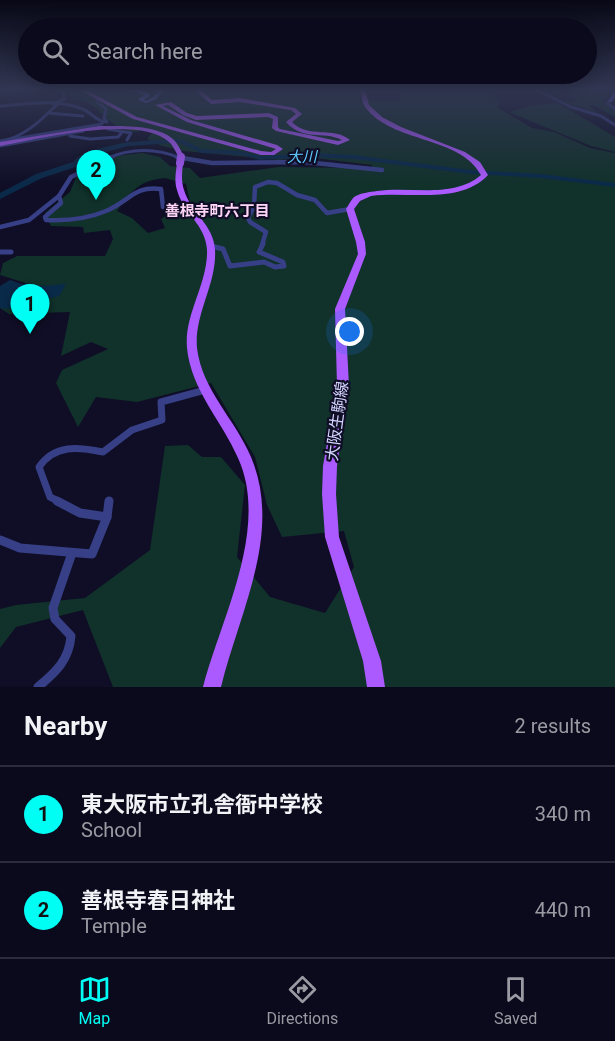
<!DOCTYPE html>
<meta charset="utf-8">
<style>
:root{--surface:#0b0a1c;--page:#191829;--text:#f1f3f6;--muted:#9a9aa3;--line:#2b2b3b;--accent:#00fef5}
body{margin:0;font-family:Roboto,"Noto Sans JP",sans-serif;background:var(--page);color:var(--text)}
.you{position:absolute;left:350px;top:332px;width:21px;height:21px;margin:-15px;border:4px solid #fff;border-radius:50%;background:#1a73e8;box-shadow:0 0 0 9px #1a73e833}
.badge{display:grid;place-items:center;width:39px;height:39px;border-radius:50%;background:var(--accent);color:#111;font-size:20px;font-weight:700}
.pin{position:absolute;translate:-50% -50px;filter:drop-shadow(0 2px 3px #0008)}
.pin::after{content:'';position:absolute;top:32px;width:21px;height:18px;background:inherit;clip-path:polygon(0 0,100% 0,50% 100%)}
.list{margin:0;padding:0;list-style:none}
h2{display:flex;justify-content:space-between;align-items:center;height:78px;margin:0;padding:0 24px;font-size:26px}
h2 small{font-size:20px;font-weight:400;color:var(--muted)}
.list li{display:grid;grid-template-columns:39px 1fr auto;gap:18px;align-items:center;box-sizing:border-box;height:96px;padding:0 24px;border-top:2px solid var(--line)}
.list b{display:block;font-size:22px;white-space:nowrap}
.list p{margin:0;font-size:20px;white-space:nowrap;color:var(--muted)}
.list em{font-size:20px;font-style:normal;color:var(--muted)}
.icon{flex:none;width:33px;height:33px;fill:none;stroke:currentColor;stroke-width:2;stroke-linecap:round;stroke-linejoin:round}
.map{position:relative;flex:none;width:615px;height:687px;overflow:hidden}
.search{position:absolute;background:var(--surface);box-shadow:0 3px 15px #0003;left:18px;right:18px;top:18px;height:66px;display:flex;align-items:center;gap:15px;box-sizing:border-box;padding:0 21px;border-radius:33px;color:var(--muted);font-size:22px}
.sheet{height:270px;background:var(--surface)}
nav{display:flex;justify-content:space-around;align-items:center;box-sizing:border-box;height:84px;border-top:2px solid var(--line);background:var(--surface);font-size:16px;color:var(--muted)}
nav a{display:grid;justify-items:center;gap:3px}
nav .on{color:var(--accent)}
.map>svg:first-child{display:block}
</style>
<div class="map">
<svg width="615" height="687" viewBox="0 0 615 687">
<rect width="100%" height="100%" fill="#0f0e26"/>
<g fill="#11312b" fill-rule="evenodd">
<path d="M 67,89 L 358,89 L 360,100 L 397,101 L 403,93 L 400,90 L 405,89 L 485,89 L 499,100 L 498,108 L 532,128 L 554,132 L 590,148 L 615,153 L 615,687 L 113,687 L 83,610 L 16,627 L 0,648 L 0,609 L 16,605 L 85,598 L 150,550 L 165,446 L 188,445 L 202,457 L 221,457 L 245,485 L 237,557 L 270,597 L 325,613 L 354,567 L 344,531 L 282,537 L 267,505 L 255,457 L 211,383 L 137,402 L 96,397 L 78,427 L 56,383 L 62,370 L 108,349 L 91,342 L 61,356 L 70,312 L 9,314 L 0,308 L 35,305 L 49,300 L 51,291 L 0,275 L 3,263 L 17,256 L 105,256 L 113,239 L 110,230 L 84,233 L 83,227 L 51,226 L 45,213 L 70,192 L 77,175 L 116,156 L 142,153 L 160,157 L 170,166 L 190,168 L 200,178 L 278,167 L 372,168 L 372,165 L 307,157 L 279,160 L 184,151 L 162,146 L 147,139 L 155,130 L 145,129 L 136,132 C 102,129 103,99 72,100 ZM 165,178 L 186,184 L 191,207 L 170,209 L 167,215 L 161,219 L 165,228 L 148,233 L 132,218 L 117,211 C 131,191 140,180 165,178 Z"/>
<path d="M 567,89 L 615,89 L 603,101 L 615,110 L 615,117 L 593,105 L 589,106 L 598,113 L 565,102 L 578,101 L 564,92 Z"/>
<path d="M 558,103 L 615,137 L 615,152 L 591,146 L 509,112 L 529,106 Z"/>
</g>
<path fill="#0a2a4a" d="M 10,280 L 30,287 L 66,284 L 59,296 C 36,301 25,311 0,308 L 0,286 Z"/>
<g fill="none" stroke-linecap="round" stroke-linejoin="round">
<path fill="#0a2a4a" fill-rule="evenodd" d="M 174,139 L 183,140 L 202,149 L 241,151 L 260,156 L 313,153 L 353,155 L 471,170 L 541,174 L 615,183 L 615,187 L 541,178 L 471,174 L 353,159 L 313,157 L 260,160 L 241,155 L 201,153 L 180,143 L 174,143 L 128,146 L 102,153 L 84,161 L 79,166 L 42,178 L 0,199 L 0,193 L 36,174 L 73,162 L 78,157 L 96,149 L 128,142 Z"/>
<g stroke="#373f87" stroke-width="3">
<path d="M 535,89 L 571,107 L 601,116 L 615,125"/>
<path d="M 97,99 L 97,102 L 106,109 L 104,118 L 107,122"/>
<path d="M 610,101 L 607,103 L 615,109"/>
<path d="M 53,104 L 65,99 L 61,89"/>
<path d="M 57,105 L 48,113 L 83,116"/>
<path d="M 0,106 C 25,104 56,99 80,108 C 90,111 94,119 104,122"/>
<path d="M 108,129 L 131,133 L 127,140"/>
<path d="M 70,136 L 90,139 L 118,137 L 122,132"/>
<path d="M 8,140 L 102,124"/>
<path d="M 0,141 C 19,139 35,126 48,113"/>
<path d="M 0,146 L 83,131"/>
<path d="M 108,158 C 131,148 157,148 180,158"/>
</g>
<g stroke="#373f87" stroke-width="4.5">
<path d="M 177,157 L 212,163 L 305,162 L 382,170"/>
<path d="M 59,196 L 61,203 L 45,217 L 46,220 C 67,221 87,219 106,211 C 129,202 134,185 161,189 L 163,207 L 188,206"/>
<path d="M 0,227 L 29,220 L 59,196 L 71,177 L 112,157"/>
<path d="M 262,245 L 266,232 L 250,222 L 248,218 L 254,206 L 255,187 L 268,182 L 277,183 L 297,195 L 315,200 L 327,213 L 350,209"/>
</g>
<g stroke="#373f87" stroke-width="5">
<path d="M 211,246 L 223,249 L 230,266 L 264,262 L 275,267 L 284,266 L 283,262 L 259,252 L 263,244"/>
<path d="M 0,252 L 11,252"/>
</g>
<path stroke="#373f87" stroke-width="7" d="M 60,502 L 50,497 L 39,467 C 55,444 78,447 103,452 L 132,430 L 162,420 L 161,402 L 205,390"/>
<g stroke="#373f87" stroke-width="9">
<path d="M 57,501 L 80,513 L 107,517"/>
<path d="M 0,540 L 20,548 L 92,554 L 107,517 L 109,501"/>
<path d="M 38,687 C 56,672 69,660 71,636 L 55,619 L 53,608 L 72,553"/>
</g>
<g fill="#6a7bff" fill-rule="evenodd">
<path d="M 128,89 L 135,89 L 150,94 L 150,96 L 143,100 L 146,101 L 152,98 L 158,92 L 151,89 L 159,89 L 163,91 L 156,99 L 146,103 L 138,100 L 144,95 Z"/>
<path d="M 613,93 L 615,93 L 615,97 L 612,102 L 608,102 Z"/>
</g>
<g fill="#ab5aff" fill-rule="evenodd">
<path d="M 78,89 L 84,89 L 137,117 L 261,151 L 271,152 L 276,149 L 187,122 L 155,105 L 171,102 L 187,113 L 197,116 L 269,113 L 278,117 L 278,127 L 280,129 L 338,141 L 342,140 C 322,130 304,142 286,122 L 296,114 L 291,110 L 240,102 L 211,104 L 193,89 L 199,89 L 212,100 L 240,98 L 295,108 L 302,114 L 292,122 C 308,139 334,126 350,140 L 338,145 L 276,131 L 272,128 L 273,119 L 268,117 L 196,120 L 183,115 L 168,105 L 163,106 L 191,120 L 277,145 L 283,149 L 274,155 L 261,155 L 133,119 Z"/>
<path d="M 360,89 L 365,89 L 369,105 L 382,117 L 401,127 L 465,152 L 480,162 L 488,175 C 460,205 408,191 371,196 L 360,201 L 354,209 L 365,242 L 366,254 L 345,309 L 349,386 L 337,466 L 336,494 L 339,537 L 381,661 L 385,687 L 367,687 L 363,661 L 325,537 L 322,494 L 323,466 L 337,386 L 335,309 L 358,254 L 356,242 L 346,209 C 348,206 351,200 354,197 C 360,193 370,192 377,191 C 411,186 453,199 481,175 C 459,135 393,144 365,107 C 362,102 361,95 360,89 Z"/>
<path d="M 99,126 C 120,126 158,124 174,140 C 178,144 181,151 184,156 L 179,157 C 176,153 173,145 169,142 C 140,114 37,139 0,146 L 0,142 Z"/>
<path d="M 180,161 L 183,163 C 182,172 181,181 184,190 C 191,213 214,225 215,250 C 217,284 194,314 197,348 C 202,390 235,419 251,457 C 283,533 239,613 221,687 L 203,687 C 221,618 270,528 238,458 C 222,421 191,390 187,348 C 184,314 208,284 207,250 C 206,225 183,213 177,190 C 174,181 176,172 177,163 Z"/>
</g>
<path stroke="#ab5aff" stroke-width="8" d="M 180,163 L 181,157"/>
</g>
<linearGradient id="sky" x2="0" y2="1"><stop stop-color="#080815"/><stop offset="0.48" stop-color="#313652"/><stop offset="1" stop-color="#313652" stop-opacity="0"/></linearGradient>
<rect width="615" height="185" fill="url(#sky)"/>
<g text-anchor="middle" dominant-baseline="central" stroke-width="4.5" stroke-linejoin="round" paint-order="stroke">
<g font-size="15" font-style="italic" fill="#61ccff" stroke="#0f0e26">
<text transform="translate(302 157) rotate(-1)">大川</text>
</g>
<g font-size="15" font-weight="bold" fill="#ffd5f6" stroke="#0f0e26">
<text x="217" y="211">善根寺町六丁目</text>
</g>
<g font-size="16" fill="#d3d4ff" stroke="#0f0e26">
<text transform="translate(337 421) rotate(-82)">大阪生駒線</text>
</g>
</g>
</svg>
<div class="you"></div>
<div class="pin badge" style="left:30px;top:334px">1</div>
<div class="pin badge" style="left:96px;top:200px">2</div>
<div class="search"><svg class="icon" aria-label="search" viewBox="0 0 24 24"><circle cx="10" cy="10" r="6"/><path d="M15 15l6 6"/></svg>Search here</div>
</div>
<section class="sheet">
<h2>Nearby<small>2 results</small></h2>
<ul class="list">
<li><span class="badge">1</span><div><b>東大阪市立孔舎衙中学校</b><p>School</p></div><em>340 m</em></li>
<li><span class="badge">2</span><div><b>善根寺春日神社</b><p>Temple</p></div><em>440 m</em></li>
</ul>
</section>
<nav>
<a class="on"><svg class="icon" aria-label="map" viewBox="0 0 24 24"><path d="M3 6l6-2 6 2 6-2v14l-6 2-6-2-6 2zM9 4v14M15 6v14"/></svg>Map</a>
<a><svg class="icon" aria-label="directions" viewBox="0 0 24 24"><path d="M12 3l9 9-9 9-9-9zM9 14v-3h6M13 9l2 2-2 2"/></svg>Directions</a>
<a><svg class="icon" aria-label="saved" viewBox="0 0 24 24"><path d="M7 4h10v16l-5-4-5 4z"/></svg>Saved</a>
</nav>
